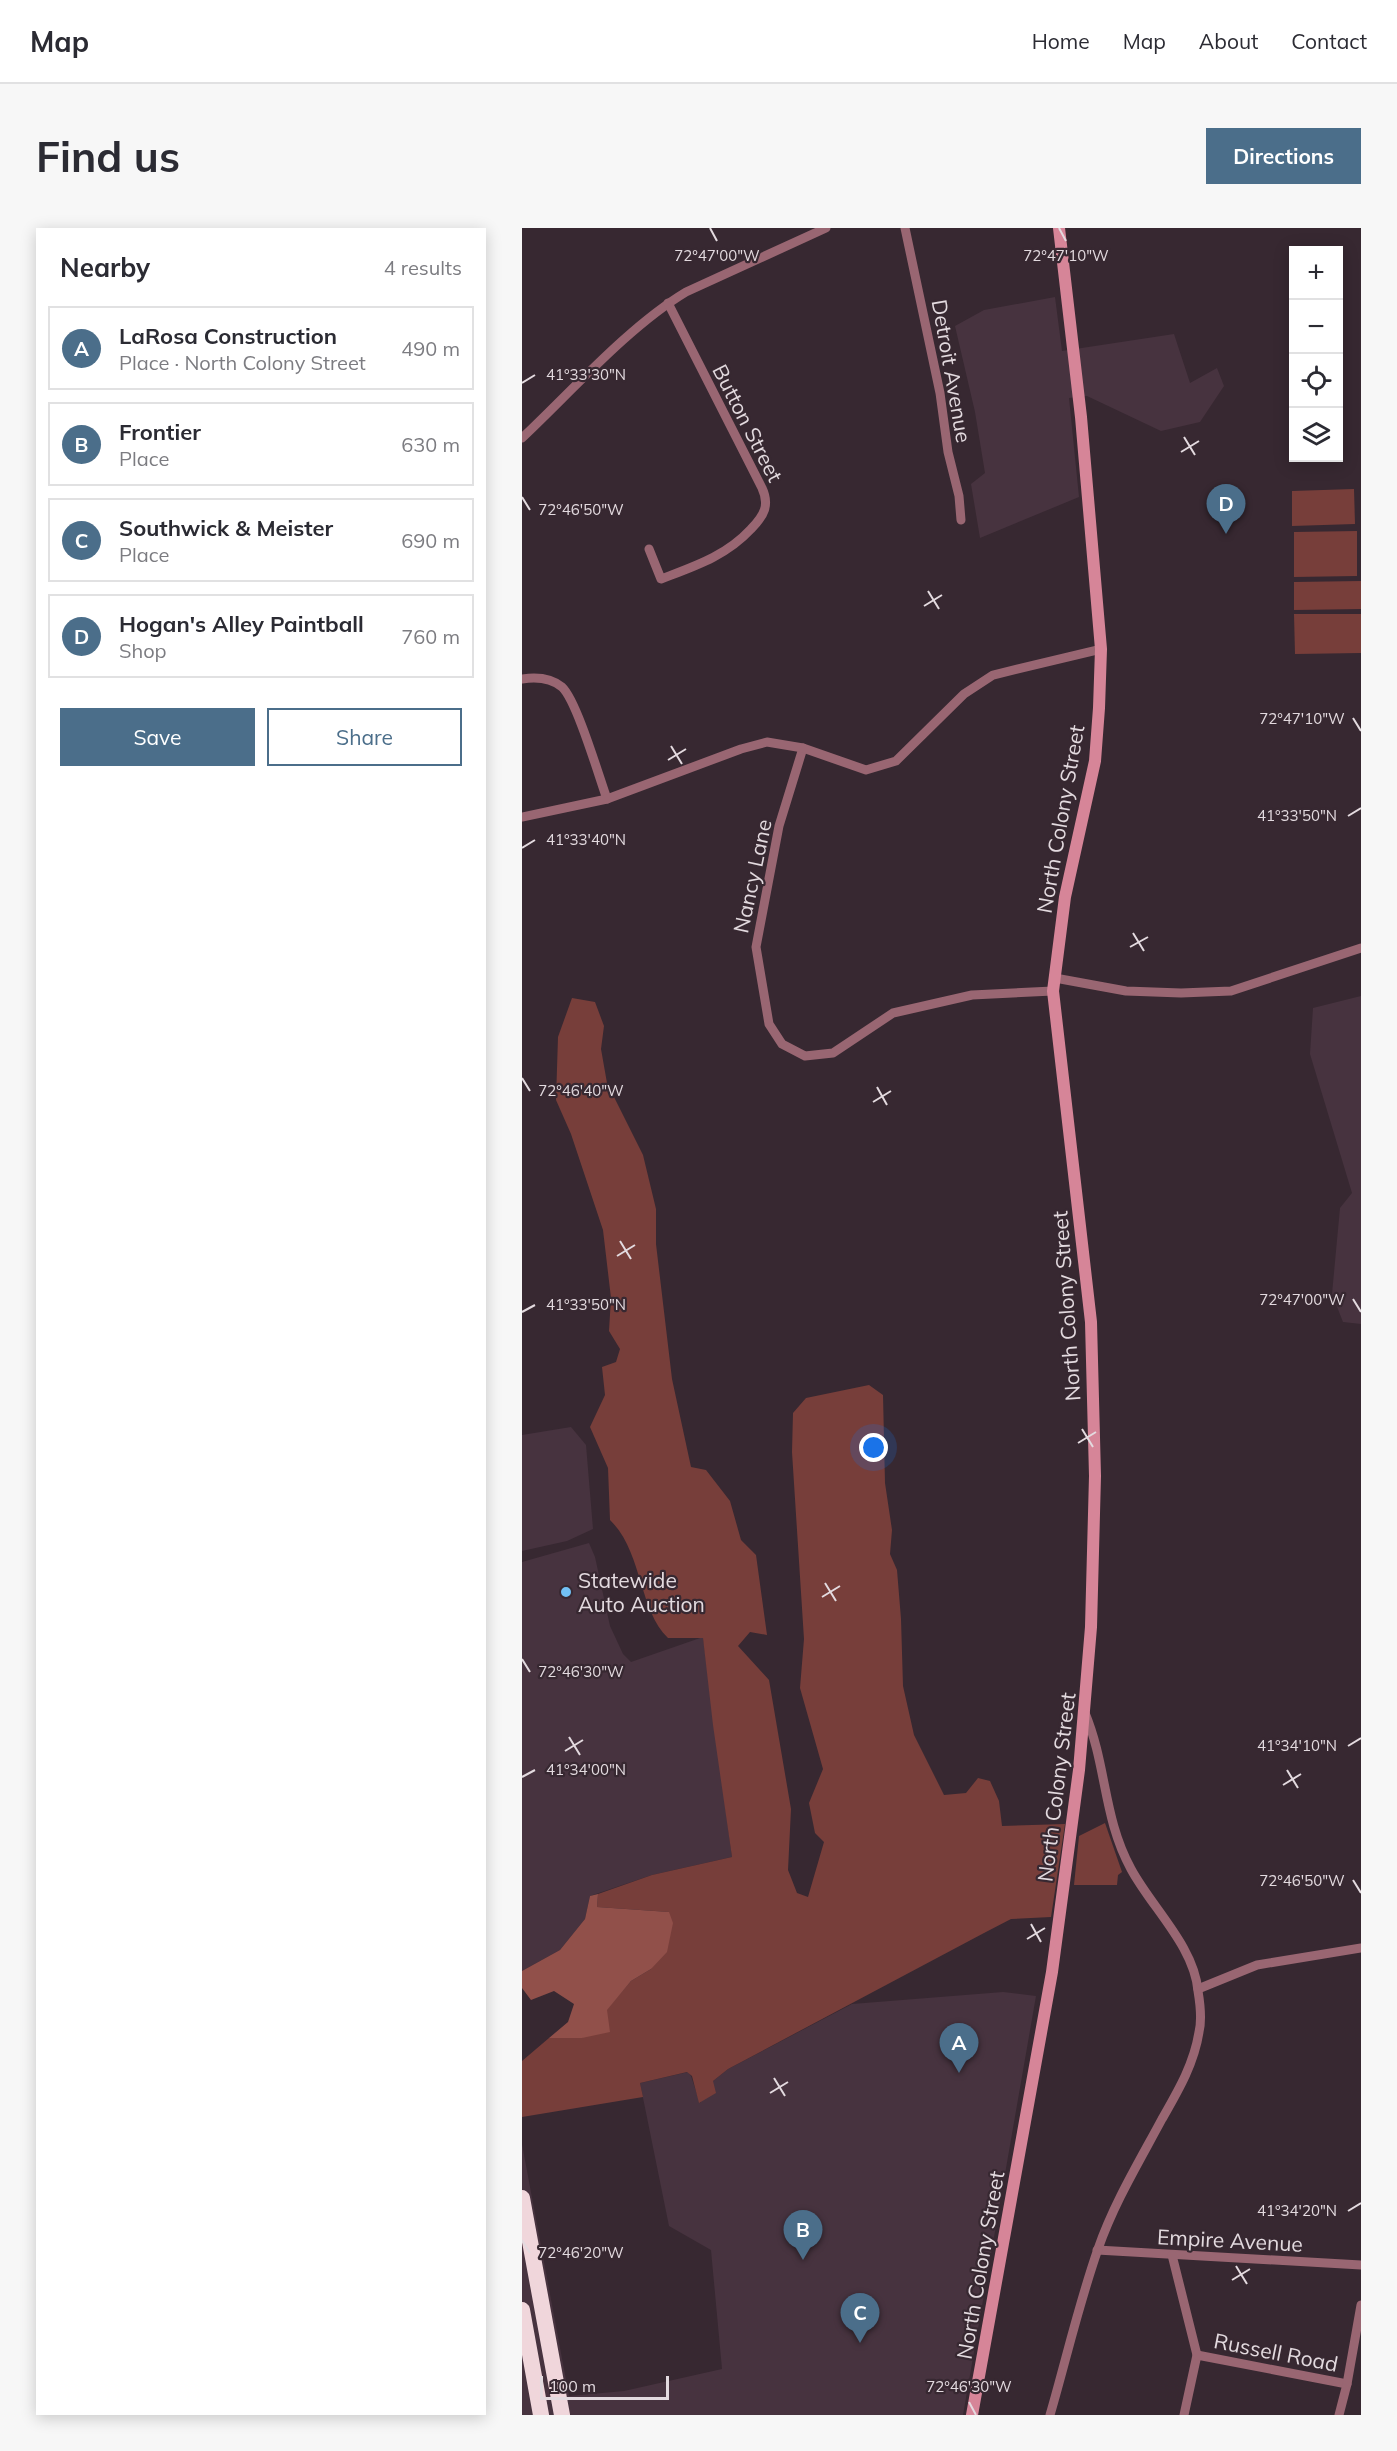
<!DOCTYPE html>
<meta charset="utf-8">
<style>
:root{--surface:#fff;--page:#f7f7f7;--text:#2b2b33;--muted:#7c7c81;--line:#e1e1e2;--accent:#4b6e8a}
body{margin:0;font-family:Mulish,sans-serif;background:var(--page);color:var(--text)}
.controls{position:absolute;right:18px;top:18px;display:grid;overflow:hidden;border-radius:0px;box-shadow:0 3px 15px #0003}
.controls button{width:54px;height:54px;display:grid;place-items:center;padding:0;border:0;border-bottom:2px solid var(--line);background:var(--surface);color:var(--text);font:30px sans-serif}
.scale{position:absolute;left:18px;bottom:15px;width:129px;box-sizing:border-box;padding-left:6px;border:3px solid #e3dadf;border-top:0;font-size:16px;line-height:21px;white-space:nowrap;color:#e3dadf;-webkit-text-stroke:4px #372831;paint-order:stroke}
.you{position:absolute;left:352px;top:1220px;width:21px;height:21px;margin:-15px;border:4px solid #fff;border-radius:50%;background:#1a73e8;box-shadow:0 0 0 9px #1a73e833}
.badge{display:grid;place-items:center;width:39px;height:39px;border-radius:50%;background:var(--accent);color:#fff;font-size:20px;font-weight:700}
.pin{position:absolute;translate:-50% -50px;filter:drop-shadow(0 2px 3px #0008)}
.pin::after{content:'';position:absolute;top:32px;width:21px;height:18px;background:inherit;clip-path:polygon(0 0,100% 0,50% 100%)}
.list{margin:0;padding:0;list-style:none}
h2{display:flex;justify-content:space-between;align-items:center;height:78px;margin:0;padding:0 24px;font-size:26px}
h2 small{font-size:20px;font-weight:400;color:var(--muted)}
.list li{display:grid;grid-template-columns:39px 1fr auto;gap:18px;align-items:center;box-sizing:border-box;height:84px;margin:0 12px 12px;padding:0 12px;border:2px solid var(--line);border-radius:0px}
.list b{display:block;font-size:22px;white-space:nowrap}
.list p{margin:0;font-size:20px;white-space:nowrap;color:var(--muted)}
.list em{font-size:20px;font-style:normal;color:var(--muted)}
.actions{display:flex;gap:12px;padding:18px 24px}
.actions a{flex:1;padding:14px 0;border:2px solid var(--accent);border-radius:0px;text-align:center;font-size:21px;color:var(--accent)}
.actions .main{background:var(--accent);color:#fff}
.icon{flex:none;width:33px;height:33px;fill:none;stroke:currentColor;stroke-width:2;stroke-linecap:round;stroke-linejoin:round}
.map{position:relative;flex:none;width:839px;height:2187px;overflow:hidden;border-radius:0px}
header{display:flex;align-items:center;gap:36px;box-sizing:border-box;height:84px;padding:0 30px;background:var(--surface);border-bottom:2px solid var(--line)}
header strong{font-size:28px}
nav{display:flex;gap:33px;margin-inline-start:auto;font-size:21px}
.intro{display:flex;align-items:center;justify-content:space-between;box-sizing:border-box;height:144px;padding:0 36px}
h1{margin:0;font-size:42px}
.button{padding:15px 27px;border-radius:0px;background:var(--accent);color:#fff;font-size:21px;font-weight:700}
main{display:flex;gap:36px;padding:0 36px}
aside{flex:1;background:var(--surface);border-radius:0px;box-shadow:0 3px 15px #0003}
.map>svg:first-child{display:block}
</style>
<header>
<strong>Map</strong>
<nav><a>Home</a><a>Map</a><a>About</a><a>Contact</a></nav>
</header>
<div class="intro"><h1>Find us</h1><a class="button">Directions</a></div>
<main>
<aside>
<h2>Nearby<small>4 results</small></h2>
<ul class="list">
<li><span class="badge">A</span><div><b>LaRosa Construction</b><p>Place · North Colony Street</p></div><em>490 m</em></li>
<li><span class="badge">B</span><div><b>Frontier</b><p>Place</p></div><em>630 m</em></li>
<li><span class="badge">C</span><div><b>Southwick &amp; Meister</b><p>Place</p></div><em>690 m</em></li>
<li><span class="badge">D</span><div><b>Hogan's Alley Paintball</b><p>Shop</p></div><em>760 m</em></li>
</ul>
<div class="actions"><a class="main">Save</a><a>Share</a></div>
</aside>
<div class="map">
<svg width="839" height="2187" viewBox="0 0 839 2187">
<rect width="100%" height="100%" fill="#372831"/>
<g fill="#47333f">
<path d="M 533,69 L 540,123 L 652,106 L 668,155 L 695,140 L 702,158 L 678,194 L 639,203 L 565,168 L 547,170 L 557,269 L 458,310 L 449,256 L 463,245 L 453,184 L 433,98 L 462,82 Z"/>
<path d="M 839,768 L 839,1096 L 821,1094 L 810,1066 L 818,980 L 830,965 L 788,826 L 791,780 Z"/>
<path d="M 49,1199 L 64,1217 L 71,1301 L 45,1313 L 0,1323 L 0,1207 Z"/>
<path d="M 67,1315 L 73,1329 L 88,1398 L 101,1426 L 109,1434 L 181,1409 L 210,1629 L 130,1647 L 68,1668 L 63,1691 L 38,1722 L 0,1743 L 0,1334 Z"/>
<path d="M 481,1764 L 514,1768 L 441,2187 L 0,2187 L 0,1916 L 47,2168 L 102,2163 L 200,2141 L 189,2022 L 147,1998 L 118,1855 L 166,1844 L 169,1848 L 178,1875 L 191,1853 L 206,1841 L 330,1776 Z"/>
</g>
<g fill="#773e3a">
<path d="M 832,261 L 833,296 L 770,298 L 770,263 Z"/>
<path d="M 835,303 L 835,348 L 772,349 L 772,304 Z"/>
<path d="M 839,353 L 839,381 L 772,382 L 772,354 Z"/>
<path d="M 772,386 L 839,386 L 839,425 L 773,426 Z"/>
<path d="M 50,770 L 73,774 L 82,798 L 79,821 L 85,855 L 121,927 L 134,981 L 134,1016 L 150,1151 L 169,1239 L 184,1242 L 208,1273 L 219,1312 L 234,1327 L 245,1407 L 228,1404 L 216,1418 L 247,1452 L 269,1581 L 266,1642 L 275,1665 L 286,1669 L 302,1614 L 293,1605 L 287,1575 L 301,1541 L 278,1460 L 282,1411 L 270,1224 L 271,1185 L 284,1170 L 347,1157 L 361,1167 L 363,1255 L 370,1302 L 368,1326 L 375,1342 L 379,1391 L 381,1458 L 392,1507 L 422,1567 L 444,1565 L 456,1550 L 468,1553 L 477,1573 L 480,1598 L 543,1596 L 529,1689 L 489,1691 L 462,1705 L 206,1841 L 191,1853 L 194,1865 L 177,1875 L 170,1848 L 165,1844 L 118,1855 L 121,1869 L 0,1889 L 0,1833 L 27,1810 L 60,1810 L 109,1753 L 129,1741 L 147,1684 L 75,1679 L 76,1666 L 130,1647 L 210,1629 L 191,1497 L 181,1410 L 146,1410 C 116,1381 121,1324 88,1292 L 86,1240 L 68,1199 L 83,1167 L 80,1139 L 94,1134 L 98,1121 L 87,1103 L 89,1070 L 81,1002 L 49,906 L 34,872 L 36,809 Z"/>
<path d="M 583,1595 L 600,1644 L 596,1647 L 595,1657 L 552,1657 L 557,1608 Z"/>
</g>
<path fill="#91504a" d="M 76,1666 L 75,1679 L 147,1684 L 151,1695 L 145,1724 L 129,1741 L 109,1753 L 85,1782 L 88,1804 L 60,1810 L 27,1810 L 46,1794 L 52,1776 L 32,1763 L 9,1772 L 0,1760 L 0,1743 L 38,1722 L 63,1691 L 68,1668 Z"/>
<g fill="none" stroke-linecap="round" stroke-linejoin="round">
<g stroke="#996672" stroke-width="9">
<path d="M 383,0 L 418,165 L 426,224 L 437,268 L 439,292"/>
<path d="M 0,210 C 50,163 106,99 164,64 L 304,0"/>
<path d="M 127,321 L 139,351 C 173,338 204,328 229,301 C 242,288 248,277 240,260 L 146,75"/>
<path d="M 0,451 C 13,449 29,450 40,459 C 55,473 77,549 85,571"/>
<path d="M 281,520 L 257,598 L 234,719 L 247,796 L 260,816 L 283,828 L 311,825 L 371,785 L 450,767 L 531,763"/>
<path d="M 0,589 L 85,571 L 219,521 L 245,514 L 281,520 L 344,542 L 374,533 L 442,466 L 471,447 L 579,421"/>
<path d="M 533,750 L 604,763 L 659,765 L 709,763 L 839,720"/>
<path d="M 676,1761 L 735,1737 L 839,1720"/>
<path d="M 575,2022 L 839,2037"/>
<path d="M 650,2027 L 675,2127 L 662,2187"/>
<path d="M 675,2127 L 825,2156"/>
<path d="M 528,2187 C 544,2132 557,2075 576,2021 C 592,1975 617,1934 640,1891 C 656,1863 672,1836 677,1804 C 680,1792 678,1775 676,1763 C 672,1718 630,1680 609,1641 C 581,1590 585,1538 563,1485"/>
<path d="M 817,2187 L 825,2156 L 839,2077"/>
</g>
<path stroke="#d68598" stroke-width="12" d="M 450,2187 L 530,1744 L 557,1542 L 569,1399 L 573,1248 L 569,1094 L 531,763 L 543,669 L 573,533 L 577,480 L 579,421 L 559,189 L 537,0"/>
<g stroke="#f0d6db" stroke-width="16">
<path d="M 0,1970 L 40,2187"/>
<path d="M 0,2082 L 19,2187"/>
</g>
</g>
<path fill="none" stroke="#e3dadf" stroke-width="2" d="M 188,0 L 195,13M 537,0 L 544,13M 0,155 L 13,147M 662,209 L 673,227M 659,224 L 677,213M 0,269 L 8,282M 406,363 L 417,381M 402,378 L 420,367M 831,490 L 839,503M 149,518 L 160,536M 146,532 L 164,521M 826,588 L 839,580M 0,620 L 13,612M 611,705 L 622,723M 608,719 L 626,709M 0,850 L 8,863M 355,859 L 365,877M 351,874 L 369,863M 98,1013 L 109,1031M 95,1028 L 113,1017M 831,1071 L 839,1084M 0,1084 L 13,1077M 560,1201 L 571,1219M 556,1215 L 574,1204M 303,1355 L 314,1373M 300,1369 L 318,1358M 0,1431 L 8,1444M 47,1509 L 58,1527M 826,1518 L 839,1510M 43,1523 L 61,1512M 765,1542 L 776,1560M 0,1549 L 13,1542M 761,1557 L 779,1546M 831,1652 L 839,1665M 509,1696 L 519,1714M 505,1711 L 523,1700M 252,1850 L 263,1868M 248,1865 L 266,1854M 826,1983 L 839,1975M 0,2012 L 8,2025M 714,2038 L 725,2056M 710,2052 L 728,2041M 447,2174 L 454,2187"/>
<circle fill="#72c1f5" stroke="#372831" stroke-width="2" cx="44" cy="1364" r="6"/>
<g text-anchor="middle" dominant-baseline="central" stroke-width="4.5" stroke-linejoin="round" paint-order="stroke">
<g font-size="21" fill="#e3dadf" stroke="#372831">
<text transform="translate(430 143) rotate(80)">Detroit Avenue</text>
<text transform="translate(226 195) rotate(63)">Button Street</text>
<text transform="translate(538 591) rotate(-80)">North Colony Street</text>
<text transform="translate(230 648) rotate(-78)">Nancy Lane</text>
<text transform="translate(544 1078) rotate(-94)">North Colony Street</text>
<text transform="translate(534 1559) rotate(-83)">North Colony Street</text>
<text transform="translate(708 2012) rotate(3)">Empire Avenue</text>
<text transform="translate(458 2037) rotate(-80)">North Colony Street</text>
<text transform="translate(754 2124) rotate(11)">Russell Road</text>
</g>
<g font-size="21" fill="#e3dadf" stroke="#372831" text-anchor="start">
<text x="56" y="1352">Statewide<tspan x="56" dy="24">Auto Auction</tspan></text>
</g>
</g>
<g font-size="15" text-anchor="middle" fill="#e3dadf" stroke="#372831" stroke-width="4.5" stroke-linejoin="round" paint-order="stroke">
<text x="195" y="33">72°47'00"W</text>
<text x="544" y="33">72°47'10"W</text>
<text x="64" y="152">41°33'30"N</text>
<text x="59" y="287">72°46'50"W</text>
<text x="780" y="496">72°47'10"W</text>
<text x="775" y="593">41°33'50"N</text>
<text x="64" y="617">41°33'40"N</text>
<text x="59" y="868">72°46'40"W</text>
<text x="780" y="1077">72°47'00"W</text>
<text x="64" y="1082">41°33'50"N</text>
<text x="59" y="1449">72°46'30"W</text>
<text x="775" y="1523">41°34'10"N</text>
<text x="64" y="1547">41°34'00"N</text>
<text x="780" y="1658">72°46'50"W</text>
<text x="775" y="1988">41°34'20"N</text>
<text x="59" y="2030">72°46'20"W</text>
<text x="447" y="2164">72°46'30"W</text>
</g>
</svg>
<div class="controls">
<button>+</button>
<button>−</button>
<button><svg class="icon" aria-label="locate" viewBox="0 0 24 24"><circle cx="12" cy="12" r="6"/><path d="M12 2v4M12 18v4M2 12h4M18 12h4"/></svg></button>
<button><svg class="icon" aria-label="layers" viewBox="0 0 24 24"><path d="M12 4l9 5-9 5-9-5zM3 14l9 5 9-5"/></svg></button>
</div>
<div class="scale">100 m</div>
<div class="you"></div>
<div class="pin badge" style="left:437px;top:1845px">A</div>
<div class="pin badge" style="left:281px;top:2032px">B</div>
<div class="pin badge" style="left:338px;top:2115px">C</div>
<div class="pin badge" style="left:704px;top:306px">D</div>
</div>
</main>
